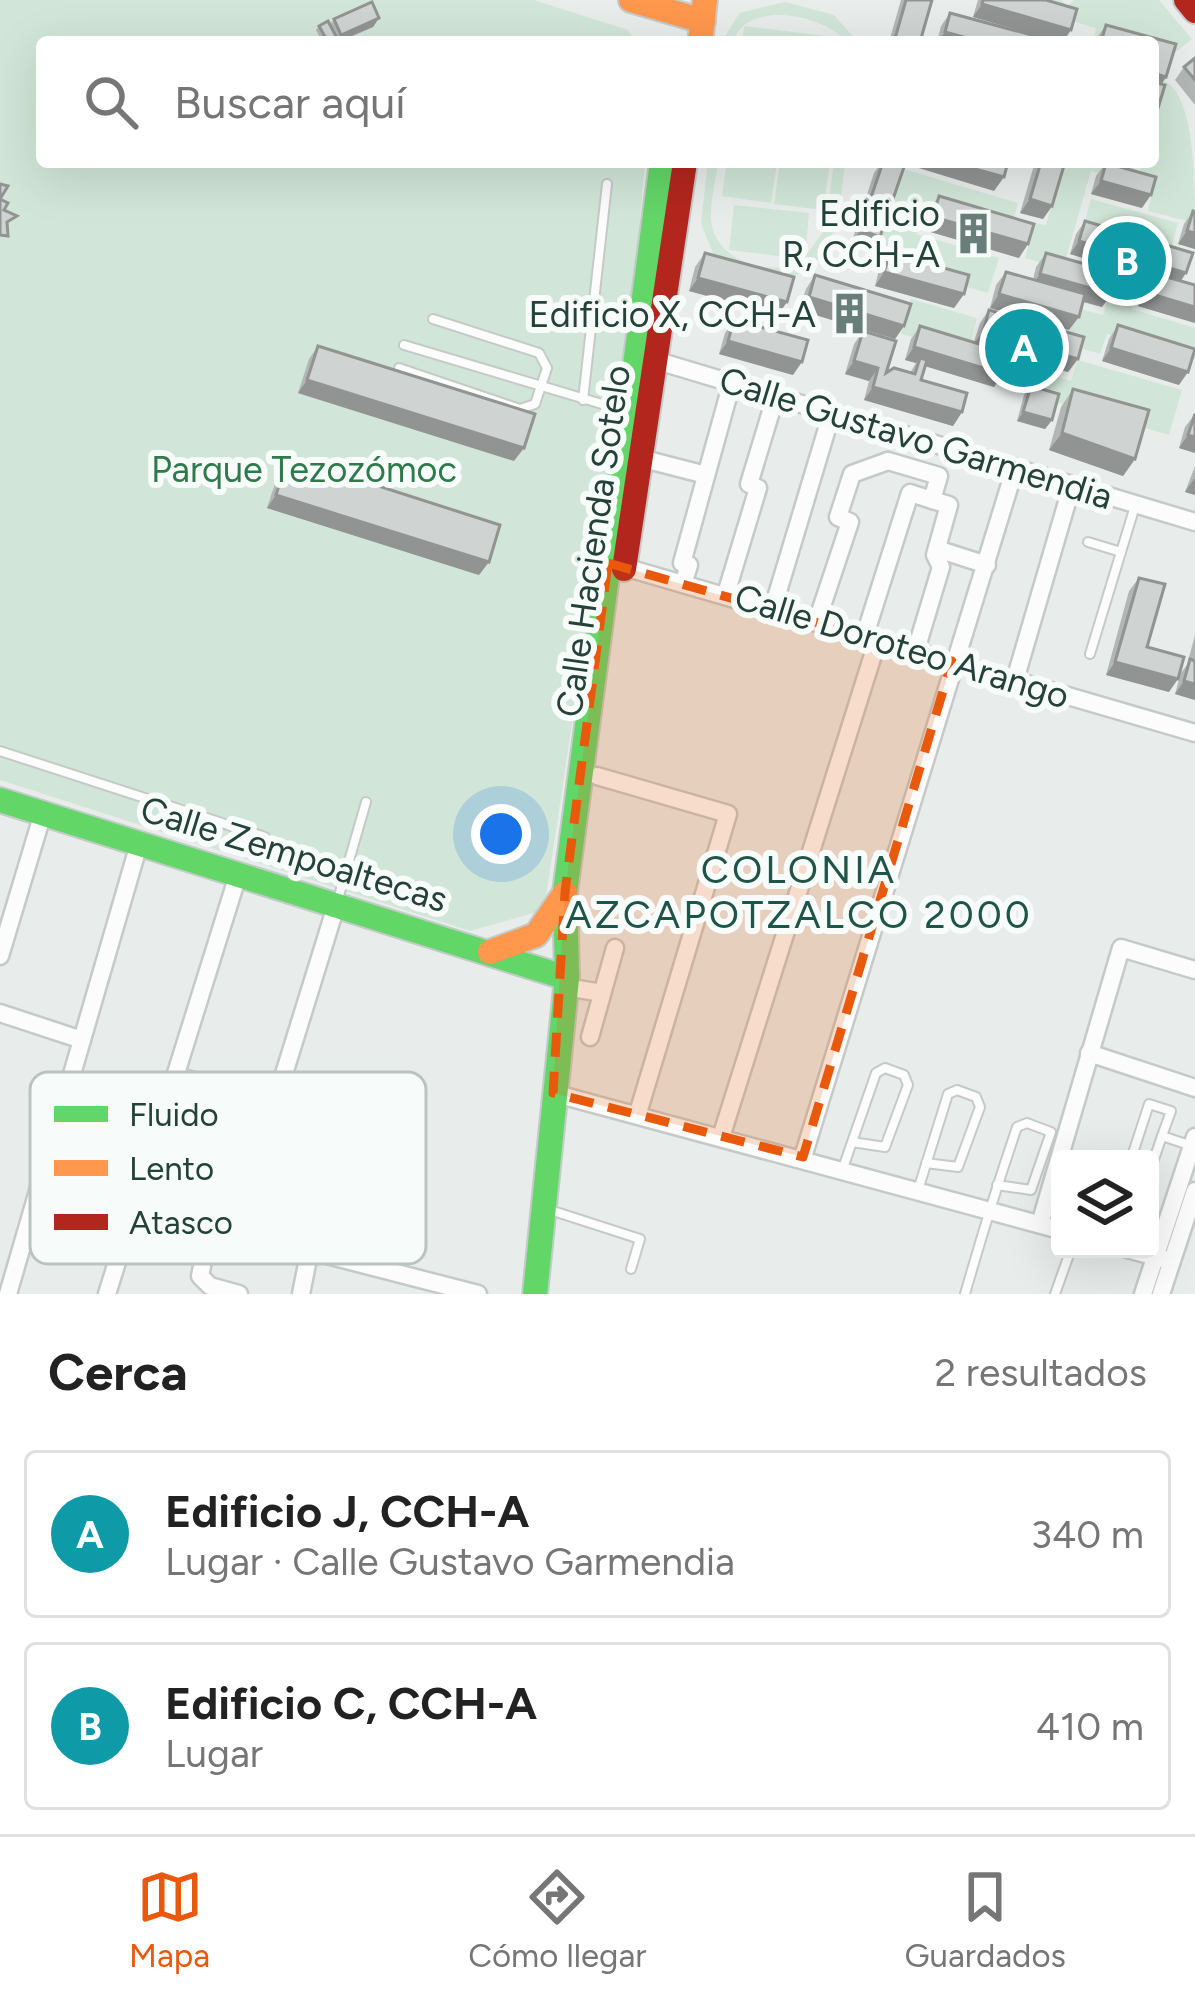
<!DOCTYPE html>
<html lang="es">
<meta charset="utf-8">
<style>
:root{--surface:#fff;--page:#f6f6f6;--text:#222;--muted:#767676;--line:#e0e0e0;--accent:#ea580c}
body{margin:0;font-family:Figtree,sans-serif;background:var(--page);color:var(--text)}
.controls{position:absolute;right:36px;bottom:36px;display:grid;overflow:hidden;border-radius:12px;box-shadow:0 12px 48px #0002}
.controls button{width:108px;height:108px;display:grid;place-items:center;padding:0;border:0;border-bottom:3px solid var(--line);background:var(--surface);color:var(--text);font:60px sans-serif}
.you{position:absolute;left:501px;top:834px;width:42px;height:42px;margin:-30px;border:9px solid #fff;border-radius:50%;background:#1a73e8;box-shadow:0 0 0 18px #1a73e833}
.badge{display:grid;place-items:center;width:78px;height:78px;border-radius:50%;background:var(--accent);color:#fff;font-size:39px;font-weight:700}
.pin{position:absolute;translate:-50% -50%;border:6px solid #fff;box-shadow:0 3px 12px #0006}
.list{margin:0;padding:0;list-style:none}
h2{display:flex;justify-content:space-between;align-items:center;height:156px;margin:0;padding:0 48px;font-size:51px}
h2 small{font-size:39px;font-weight:400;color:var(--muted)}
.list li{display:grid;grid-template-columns:78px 1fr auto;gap:36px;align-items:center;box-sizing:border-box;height:168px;margin:0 24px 24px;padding:0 24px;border:3px solid var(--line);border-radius:12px}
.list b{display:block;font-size:45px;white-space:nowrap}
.list p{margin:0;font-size:39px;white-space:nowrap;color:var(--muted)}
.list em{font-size:39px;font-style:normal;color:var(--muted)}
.icon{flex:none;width:66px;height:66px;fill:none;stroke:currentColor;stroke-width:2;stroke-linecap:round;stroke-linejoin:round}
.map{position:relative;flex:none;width:1195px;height:1294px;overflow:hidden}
.search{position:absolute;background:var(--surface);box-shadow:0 12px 48px #0002;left:36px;right:36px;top:36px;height:132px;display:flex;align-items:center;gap:30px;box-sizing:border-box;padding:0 42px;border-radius:12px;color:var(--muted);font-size:45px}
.sheet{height:540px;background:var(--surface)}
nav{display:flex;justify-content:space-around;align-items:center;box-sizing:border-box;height:168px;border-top:3px solid var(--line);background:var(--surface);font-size:33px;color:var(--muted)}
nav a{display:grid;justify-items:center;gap:6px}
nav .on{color:var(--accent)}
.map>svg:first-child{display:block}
</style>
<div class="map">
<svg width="1195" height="1294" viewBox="0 0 1195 1294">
<rect width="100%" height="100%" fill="#e8edeb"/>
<g fill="#d1e6d8">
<path d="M 0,0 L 534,0 L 628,30 L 634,42 L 42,42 L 42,162 L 645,162 L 629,347 L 544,910 L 470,931 L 0,780 Z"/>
<path d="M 1062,0 L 1067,6 L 1074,0 L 1159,0 L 1192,39 L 1167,59 L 1153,42 L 1094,38 L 1096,28 L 1002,1 Z"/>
<path d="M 785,2 L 834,15 L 858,42 L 742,42 L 744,26 L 843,38 C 818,14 745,0 733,42 L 722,42 L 739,13 Z"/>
<path d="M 1164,81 C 1195,94 1195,184 1195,223 L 1148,211 L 1153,190 L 1137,185 L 1143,162 L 1153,162 L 1153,122 Z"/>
<path d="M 708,162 L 718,162 C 716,182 707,210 713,230 C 724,264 774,278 802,259 L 729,250 L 734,205 L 809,213 L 805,257 L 825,229 L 834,162 L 845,162 C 839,210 839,267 781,280 L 714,256 L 701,223 Z"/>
<path d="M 727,162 L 777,162 L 771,203 L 722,196 Z"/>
<path d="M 780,162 L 830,162 L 823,210 L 774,204 Z"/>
<path d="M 1064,162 L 1136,162 L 1131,182 L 1091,171 L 1063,269 L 1025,258 L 1035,223 L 1046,225 Z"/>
<path d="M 900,168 L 1018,203 L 1011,229 L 924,205 L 916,234 L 999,258 L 988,293 L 873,260 Z"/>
<path d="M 1091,199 L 1178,223 L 1169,256 L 1082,232 Z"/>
<path d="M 1115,274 L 1140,281 L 1132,309 L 1195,328 L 1195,359 L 1107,334 L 1100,354 L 1067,344 L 1077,308 L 1103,315 Z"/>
<path d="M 911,299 L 977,318 L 968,352 L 901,334 Z"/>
<path d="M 1078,360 L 1182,390 L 1169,435 L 1002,386 L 1008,363 L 1071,381 Z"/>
</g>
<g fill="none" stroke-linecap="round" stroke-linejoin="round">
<defs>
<g id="lane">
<path d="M 404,345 L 622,410"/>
<path d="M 399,368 L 520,409 L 535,404 L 547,368 L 539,353 L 433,319"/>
<path d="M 583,400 L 607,184"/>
<path d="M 1088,542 L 1121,552"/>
<path d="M 1090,654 L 1135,506"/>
<path d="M 0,751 L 265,837"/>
<path d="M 338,899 L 366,802"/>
<path d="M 1131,1159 L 1149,1104 L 1171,1111 L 1162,1136"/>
<path d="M 843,1168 L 876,1073 L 885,1068 L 904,1075 L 908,1085 L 885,1147 L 852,1142"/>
<path d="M 1150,1171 L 1162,1136 L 1192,1146"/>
<path d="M 918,1190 L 948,1094 L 957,1090 L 976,1097 L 980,1107 L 958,1167 L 926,1163"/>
<path d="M 550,1210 L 640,1239 L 631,1269"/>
<path d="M 965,1294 C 981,1238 998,1183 1017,1127 L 1027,1123 L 1051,1132 L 1031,1190 L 997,1185"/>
<path d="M 1055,1294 L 1071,1249"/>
</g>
<g id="street">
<path d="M 648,358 L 1195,522"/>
<path d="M 640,458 L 706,475"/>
<path d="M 937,549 L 987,565"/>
<path d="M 614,564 L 1195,733"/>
<path d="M 684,581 L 689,565 L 682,563 L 732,382"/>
<path d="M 726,594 L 758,488 L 749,484 L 776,395"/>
<path d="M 773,608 L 832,412"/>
<path d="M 817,621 L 850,522 L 838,517 L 852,474 L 888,461"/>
<path d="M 865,635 L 910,493 L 932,500 L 939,476 L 888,461"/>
<path d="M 916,650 L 941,567 L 935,555 L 949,505 L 932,500"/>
<path d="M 1015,680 L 1072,485"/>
<path d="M 597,776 L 728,814 L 638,1113"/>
<path d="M 0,956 L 43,813"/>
<path d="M 566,987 L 602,993"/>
<path d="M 0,1013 L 82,1040"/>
<path d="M 590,1037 L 615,948"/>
<path d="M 1089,1053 L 1195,1088"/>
<path d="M 179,1077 L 275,1103 L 336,906"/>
<path d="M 553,1093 L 1060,1230"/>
<path d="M 59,1118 L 155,1148"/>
<path d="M 722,1134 L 878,639"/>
<path d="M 803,1157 L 1015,468"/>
<path d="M 1040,1224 L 1121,948 L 1195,970"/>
<path d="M 1127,1249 L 1167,1260"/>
<path d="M 8,1294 L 139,844"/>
<path d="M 107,1294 L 238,875"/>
<path d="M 239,1294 L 210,1286 L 200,1276 L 208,1237 L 218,1227 L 478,1294"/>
<path d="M 301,1294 L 310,1249"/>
<path d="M 1143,1294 L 1195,1137"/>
<path d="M 1161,1294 L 1195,1191"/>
</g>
<g id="fast">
<path d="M 0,800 L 567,978"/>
<path d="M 535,1294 L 567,978 L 565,892 L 662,162"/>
</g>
<g id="slow">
<path d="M 631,0 L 703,21"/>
<path d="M 700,42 L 705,0"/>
<path d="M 490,952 L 536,935 L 565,893"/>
</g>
<g id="jam">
<path d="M 1186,0 L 1195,11"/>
<path d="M 624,569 L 685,162"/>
</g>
</defs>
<use href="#lane" stroke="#c5cac8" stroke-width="12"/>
<use href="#street" stroke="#c5cac8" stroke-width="21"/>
<use href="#fast" stroke="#c3cbc8" stroke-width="28"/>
<use href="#slow" stroke="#c3cbc8" stroke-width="28"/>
<use href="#jam" stroke="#c3cbc8" stroke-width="28"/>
<use href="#lane" stroke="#fcfcfc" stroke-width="8"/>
<use href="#street" stroke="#fcfcfc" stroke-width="16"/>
<use href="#fast" stroke="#63d668" stroke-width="24"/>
<use href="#slow" stroke="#ff974d" stroke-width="24"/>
<use href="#jam" stroke="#b3261e" stroke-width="24"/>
</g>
<g fill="#b2b6b5">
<path d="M 901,0 L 932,0 L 920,42 L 889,42 Z"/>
<path d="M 978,0 L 1046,0 L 1063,42 L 973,17 Z"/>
<path d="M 950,13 L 1038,42 L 937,42 L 941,26 Z"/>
<path d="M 379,18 L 373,27 L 340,42 L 322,42 L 316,30 L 319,26 L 330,25 L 334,19 Z"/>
<path d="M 1106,25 L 1176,44 L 1166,77 L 1162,84 L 1165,85 L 1153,122 L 1153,42 L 1094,42 Z"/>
<path d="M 1195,58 L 1195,105 L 1175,80 L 1184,67 Z"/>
<path d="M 882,162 L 880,237 L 871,250 L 851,244 L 874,173 Z"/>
<path d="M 1035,162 L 1065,162 L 1052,206 L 1043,219 L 1020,213 Z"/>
<path d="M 1106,163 L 1142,208 L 1091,194 L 1096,176 Z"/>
<path d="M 939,196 L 1019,258 L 924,230 L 929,210 Z"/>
<path d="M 1193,211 L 1195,212 L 1195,249 L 1178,244 L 1184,224 Z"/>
<path d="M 1085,221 L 1181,281 L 1195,285 L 1195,323 L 1138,306 L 1144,287 L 1150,278 L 1070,254 L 1076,234 Z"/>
<path d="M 705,253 L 778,315 L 689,291 L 695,267 Z"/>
<path d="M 890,253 L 964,294 L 954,308 L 875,286 L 880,266 Z"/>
<path d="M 1046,253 L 1102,307 L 1083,302 L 1069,330 L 990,308 L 996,285 L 1006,272 L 1033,280 L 1036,267 Z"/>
<path d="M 815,275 L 904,326 L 895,339 L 799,310 L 806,289 Z"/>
<path d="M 989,310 L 1078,359 L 1068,372 L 1009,355 L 1003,374 L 994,387 L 925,366 L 921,380 L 962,412 L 953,426 L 864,400 L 869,381 L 845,374 L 854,344 L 863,331 L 886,373 L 910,373 L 916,363 L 905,360 L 911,339 L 920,326 L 974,342 L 980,323 Z"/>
<path d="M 734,320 L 793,375 L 719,354 L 725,333 Z"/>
<path d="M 1118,325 L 1179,385 L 1102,361 L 1109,339 Z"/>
<path d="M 318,346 L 514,461 L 298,393 L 309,359 Z"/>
<path d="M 1031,386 L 1052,420 L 1045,429 L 1017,421 L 1024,395 Z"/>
<path d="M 1073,389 L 1135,459 L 1123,476 L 1049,450 L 1061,407 Z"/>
<path d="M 1195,414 L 1195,453 L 1179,448 L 1185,427 Z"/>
<path d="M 288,457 L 479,575 L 267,508 L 279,471 Z"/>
<path d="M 1195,466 L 1195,495 L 1185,492 Z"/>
<path d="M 1139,578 L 1147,647 L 1169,692 L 1106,675 L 1129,591 Z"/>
<path d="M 1195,635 L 1195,700 L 1175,694 L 1181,673 L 1187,665 Z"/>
</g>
<g fill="#919493">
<path d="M 982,4 L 1071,30 L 1063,42 L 1058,42 L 973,17 Z"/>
<path d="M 379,18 L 373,27 L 336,42 L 341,35 Z"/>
<path d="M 945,32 L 982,42 L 938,42 Z"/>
<path d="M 1153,73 L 1166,77 L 1154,95 L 1153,94 Z"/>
<path d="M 899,162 L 950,162 L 1004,177 L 994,191 Z"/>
<path d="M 1101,181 L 1151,195 L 1142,208 L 1091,194 Z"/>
<path d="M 1030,199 L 1052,206 L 1043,219 L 1020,213 Z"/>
<path d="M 933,217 L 1028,244 L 1019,258 L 924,230 Z"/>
<path d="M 860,230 L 880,237 L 871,250 L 851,244 Z"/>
<path d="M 1187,231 L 1195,233 L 1195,249 L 1178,244 Z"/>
<path d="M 1079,241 L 1186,273 L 1177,287 L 1153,273 L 1150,278 L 1070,254 Z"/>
<path d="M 884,272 L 964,294 L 954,308 L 875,286 Z"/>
<path d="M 1040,274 L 1112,294 L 1102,307 L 1031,287 Z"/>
<path d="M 698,278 L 787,302 L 778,315 L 689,291 Z"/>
<path d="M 1148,293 L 1195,307 L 1195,323 L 1138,306 Z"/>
<path d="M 999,294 L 1079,317 L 1069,330 L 990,308 Z"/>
<path d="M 809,297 L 904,326 L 895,339 L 799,310 Z"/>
<path d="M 983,332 L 1078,359 L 1068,372 L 973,345 Z"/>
<path d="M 728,341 L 802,362 L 793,375 L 719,354 Z"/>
<path d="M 914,347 L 1003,374 L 994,387 L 918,364 L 920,358 L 916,363 L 905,360 Z"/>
<path d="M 1111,348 L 1188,372 L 1179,385 L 1102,361 Z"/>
<path d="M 854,361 L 878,368 L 869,381 L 845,374 Z"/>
<path d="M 307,380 L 524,448 L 514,461 L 298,393 Z"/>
<path d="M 873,387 L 962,412 L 953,426 L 864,400 Z"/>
<path d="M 1023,412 L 1052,420 L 1045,429 L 1017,421 Z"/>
<path d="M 1062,433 L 1135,459 L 1123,476 L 1049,450 Z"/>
<path d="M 1188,435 L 1195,437 L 1195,453 L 1179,448 Z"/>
<path d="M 1194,479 L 1195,479 L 1195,495 L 1185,492 Z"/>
<path d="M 276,495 L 489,562 L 479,575 L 267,508 Z"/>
<path d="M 1115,662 L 1178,679 L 1169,692 L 1106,675 Z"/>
<path d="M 1184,681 L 1195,684 L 1195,700 L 1175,694 Z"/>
</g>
<g fill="#cfd4d2" stroke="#919493" stroke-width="3">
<path d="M 906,0 L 932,0 L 920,42 L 894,42 Z"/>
<path d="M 983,0 L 1046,0 L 1077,9 L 1071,30 L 982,4 Z"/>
<path d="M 372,2 L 379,18 L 341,35 L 334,19 Z"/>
<path d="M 950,13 L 1039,37 L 1038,42 L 982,42 L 945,32 Z"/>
<path d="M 328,21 L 339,42 L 328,42 L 319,26 Z"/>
<path d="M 1106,25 L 1176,44 L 1166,77 L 1153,73 L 1153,42 L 1101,42 Z"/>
<path d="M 1195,58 L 1195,80 L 1184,67 Z"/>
<path d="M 1153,82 L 1165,85 L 1155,118 L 1153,118 Z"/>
<path d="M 883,162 L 890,162 L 904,167 L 880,237 L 860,230 Z"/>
<path d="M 950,162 L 1008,162 L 1004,177 Z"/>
<path d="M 1041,162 L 1065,162 L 1052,206 L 1030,199 Z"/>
<path d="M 1106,163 L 1156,177 L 1151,195 L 1101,181 Z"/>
<path d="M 0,184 L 8,186 L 0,199 L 8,203 L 4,210 L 17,216 L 7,222 L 8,236 L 0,235 Z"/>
<path d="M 939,196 L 1034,224 L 1028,244 L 933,217 Z"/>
<path d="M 1193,211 L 1195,212 L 1195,233 L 1187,231 Z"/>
<path d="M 1085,221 L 1193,253 L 1186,273 L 1079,241 Z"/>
<path d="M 705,253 L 794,277 L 787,302 L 698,278 Z"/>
<path d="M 890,253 L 969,275 L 964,294 L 884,272 Z"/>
<path d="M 1046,253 L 1117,273 L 1112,294 L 1040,274 Z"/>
<path d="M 1006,272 L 1085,294 L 1079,317 L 999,294 Z"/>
<path d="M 1153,273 L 1195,285 L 1195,307 L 1148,293 Z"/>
<path d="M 815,275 L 911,304 L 904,326 L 809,297 Z"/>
<path d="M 989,310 L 1084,337 L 1078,359 L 983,332 Z"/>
<path d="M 734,320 L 808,340 L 802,362 L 728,341 Z"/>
<path d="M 1118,325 L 1195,349 L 1188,372 L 1111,348 Z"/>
<path d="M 920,326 L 1009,353 L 1003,374 L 914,347 Z"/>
<path d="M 863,331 L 896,341 L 886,373 L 894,368 L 915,374 L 920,358 L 927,360 L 921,380 L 967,393 L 962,412 L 873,387 L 878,368 L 854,361 Z"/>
<path d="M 318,346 L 535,414 L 524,448 L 307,380 Z"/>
<path d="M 1031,386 L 1059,394 L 1052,420 L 1023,412 Z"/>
<path d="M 1073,389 L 1149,410 L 1135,459 L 1062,433 Z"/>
<path d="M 1195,414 L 1195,437 L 1188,435 Z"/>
<path d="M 288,457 L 500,525 L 489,562 L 276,495 Z"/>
<path d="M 1139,578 L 1165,584 L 1147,647 L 1184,657 L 1178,679 L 1115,662 Z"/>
<path d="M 1190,659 L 1195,661 L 1195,684 L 1184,681 Z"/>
</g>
<path fill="#e8590c" fill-opacity="0.2" stroke="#e8590c" stroke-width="9" stroke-dasharray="24 15" stroke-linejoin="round" d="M 608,563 L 952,661 L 803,1157 L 553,1093 L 565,892 Z"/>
<defs>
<symbol id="building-bare" viewBox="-9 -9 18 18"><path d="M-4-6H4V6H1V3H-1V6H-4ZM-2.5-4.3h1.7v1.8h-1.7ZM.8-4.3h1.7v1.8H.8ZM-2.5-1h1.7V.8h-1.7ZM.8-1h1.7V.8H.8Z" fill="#697e78" stroke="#f7fbf9" stroke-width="2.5" paint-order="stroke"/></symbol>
</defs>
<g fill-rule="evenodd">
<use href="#building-bare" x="944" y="204" width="59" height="59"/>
<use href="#building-bare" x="820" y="284" width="59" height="59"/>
</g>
<g text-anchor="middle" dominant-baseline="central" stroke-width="12" stroke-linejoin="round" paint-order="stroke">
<g font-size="36" fill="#24423a" stroke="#f7fbf9" text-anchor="end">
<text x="940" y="213">Edificio<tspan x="940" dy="41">R, CCH-A</tspan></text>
<text x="816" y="314">Edificio X, CCH-A</text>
</g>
<g font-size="36" fill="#24423a" stroke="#f7fbf9">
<text transform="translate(916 438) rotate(17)">Calle Gustavo Garmendia</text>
<text transform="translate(593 541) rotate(-82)">Calle Hacienda Sotelo</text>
<text transform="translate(902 646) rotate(17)">Calle Doroteo Arango</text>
<text transform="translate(294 854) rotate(17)">Calle Zempoaltecas</text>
</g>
<g font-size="36" fill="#2d7a4b" stroke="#f7fbf9">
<text x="304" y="469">Parque Tezozómoc</text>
</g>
<g font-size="39" letter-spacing="3" fill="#1f5548" stroke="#f7fbf9">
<text x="799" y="869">COLONIA<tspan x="799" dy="45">AZCAPOTZALCO 2000</tspan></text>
</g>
</g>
<rect x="30" y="1072" width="396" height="192" rx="18" fill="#f7fbf9" stroke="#b8c4c0" stroke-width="3"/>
<rect x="54" y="1106" width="54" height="16" fill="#63d668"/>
<rect x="54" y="1160" width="54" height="16" fill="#ff974d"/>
<rect x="54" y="1214" width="54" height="16" fill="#b3261e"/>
<g font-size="33" fill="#24423a">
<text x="129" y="1126">Fluido</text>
<text x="129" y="1180">Lento</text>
<text x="129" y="1234">Atasco</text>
</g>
</svg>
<div class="controls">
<button><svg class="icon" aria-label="layers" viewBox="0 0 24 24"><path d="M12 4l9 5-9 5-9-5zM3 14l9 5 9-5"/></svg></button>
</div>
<div class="you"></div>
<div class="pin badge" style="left:1024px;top:348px;background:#0f9aa8">A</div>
<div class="pin badge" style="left:1127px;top:261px;background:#0f9aa8">B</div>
<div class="search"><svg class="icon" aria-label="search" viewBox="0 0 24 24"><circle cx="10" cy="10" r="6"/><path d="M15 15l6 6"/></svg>Buscar aquí</div>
</div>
<section class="sheet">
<h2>Cerca<small>2 resultados</small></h2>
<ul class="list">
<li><span class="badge" style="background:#0f9aa8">A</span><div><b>Edificio J, CCH-A</b><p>Lugar · Calle Gustavo Garmendia</p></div><em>340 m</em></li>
<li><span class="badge" style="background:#0f9aa8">B</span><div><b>Edificio C, CCH-A</b><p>Lugar</p></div><em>410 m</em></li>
</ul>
</section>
<nav>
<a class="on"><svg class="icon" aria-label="map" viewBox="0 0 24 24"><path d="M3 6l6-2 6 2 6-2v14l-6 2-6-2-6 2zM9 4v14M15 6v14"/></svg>Mapa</a>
<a><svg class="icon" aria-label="directions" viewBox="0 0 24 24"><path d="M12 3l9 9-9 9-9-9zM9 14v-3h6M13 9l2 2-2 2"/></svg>Cómo llegar</a>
<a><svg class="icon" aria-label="saved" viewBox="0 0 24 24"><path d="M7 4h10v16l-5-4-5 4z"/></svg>Guardados</a>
</nav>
